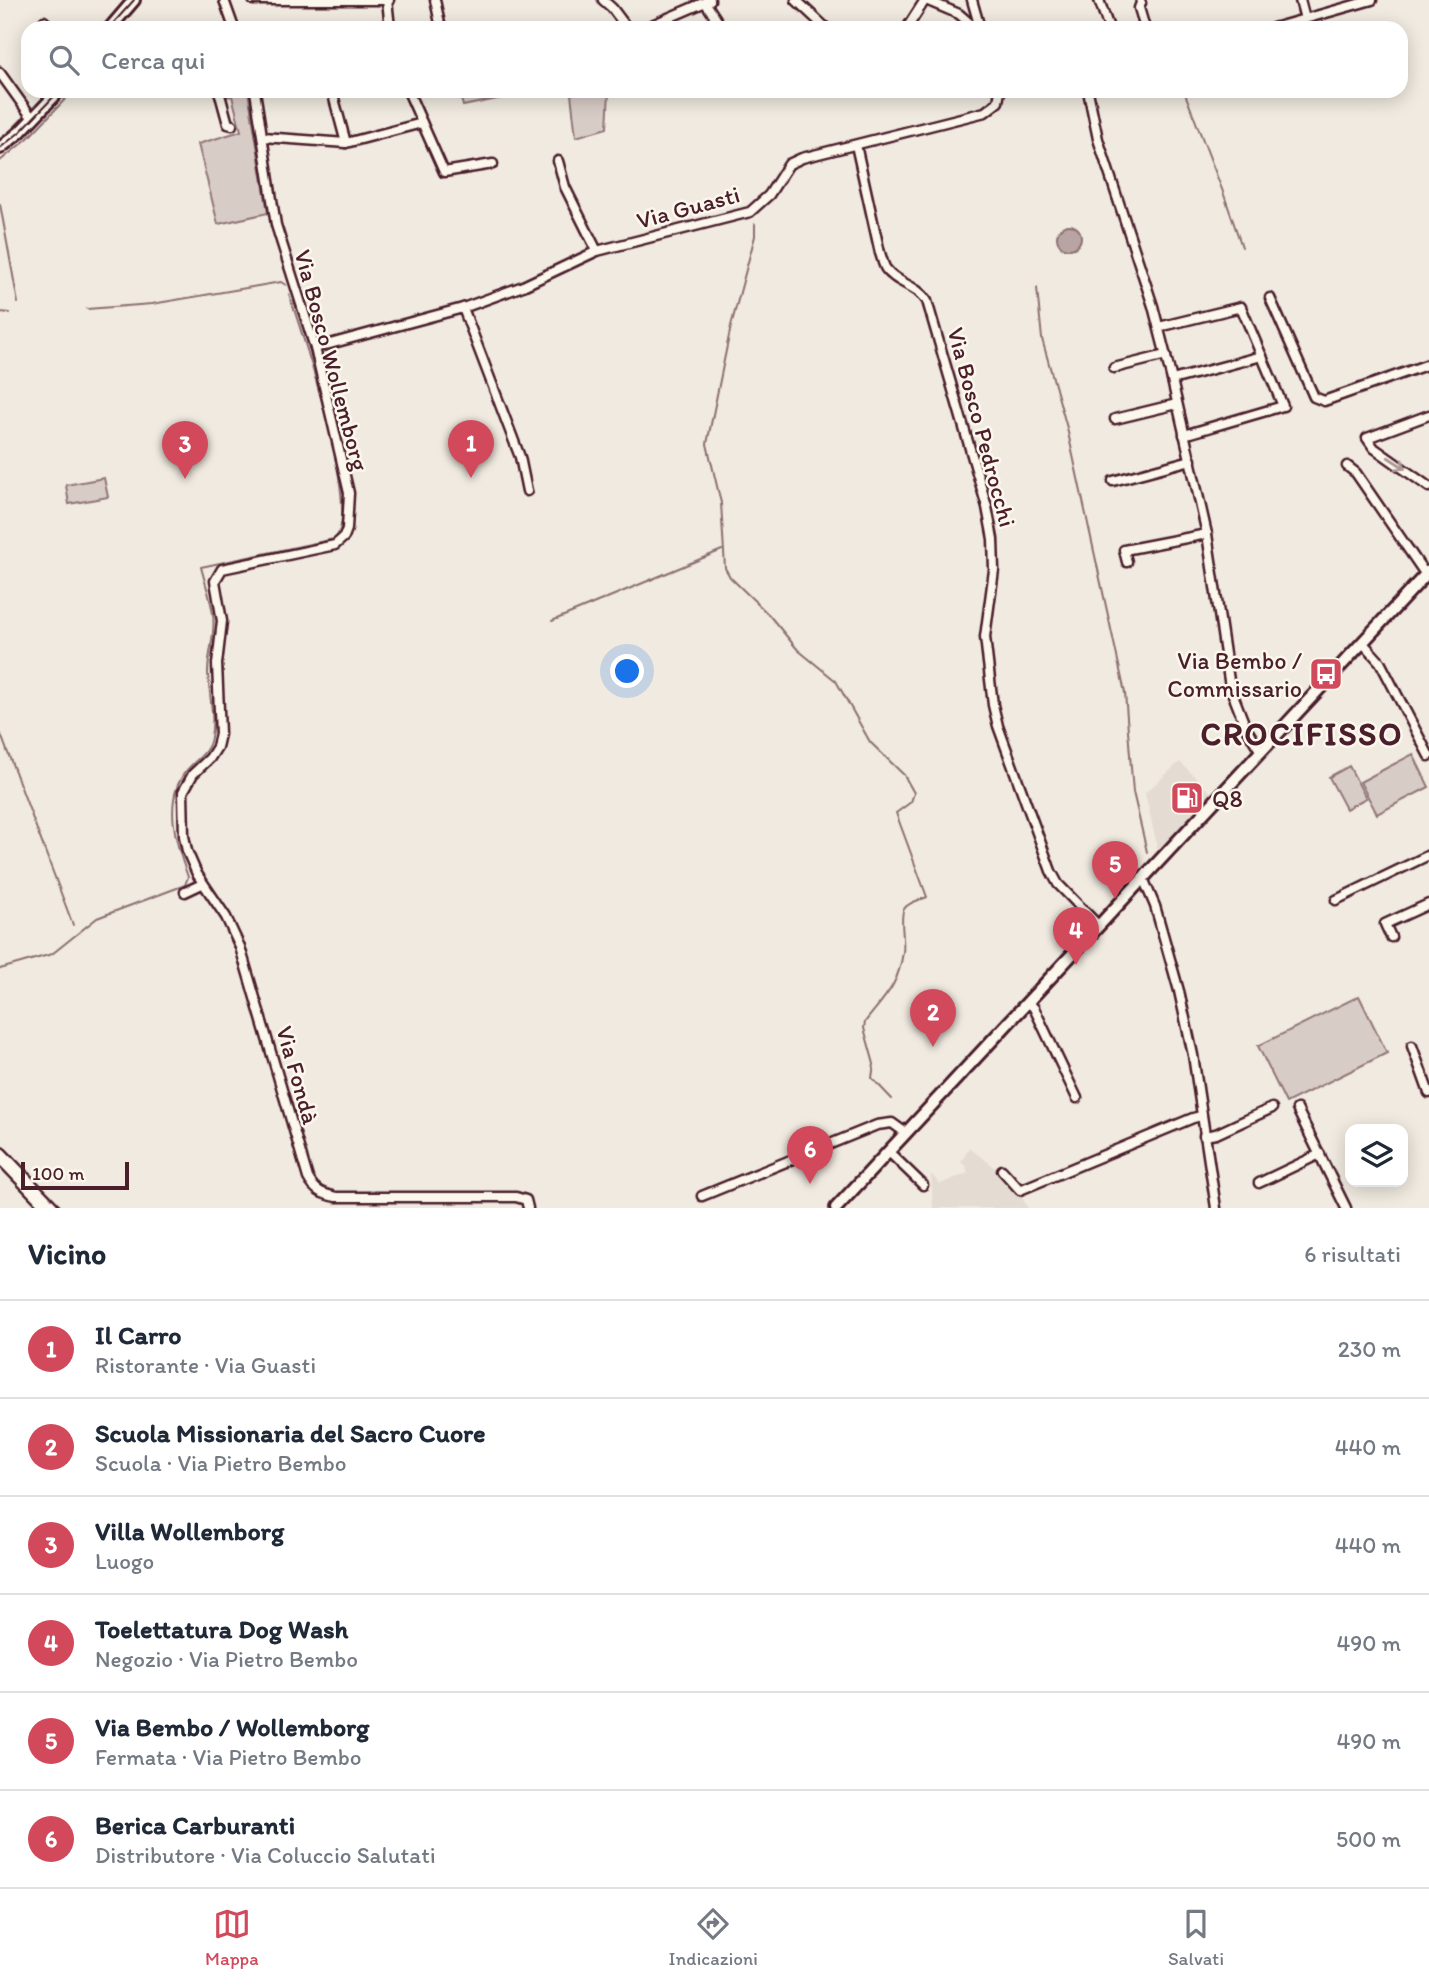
<!DOCTYPE html>
<html lang="it">
<meta charset="utf-8">
<style>
:root{--surface:#fff;--page:#f2f2f3;--text:#1f2937;--muted:#747a83;--line:#e0e1e3;--accent:#d1495b}
body{margin:0;font-family:Itim,sans-serif;background:var(--page);color:var(--text)}
.controls{position:absolute;right:21px;bottom:21px;display:grid;overflow:hidden;border-radius:14px;box-shadow:0 4px 18px #0003}
.controls button{width:63px;height:63px;display:grid;place-items:center;padding:0;border:0;border-bottom:2px solid var(--line);background:var(--surface);color:var(--text);font:35px sans-serif}
.scale{position:absolute;left:21px;bottom:18px;width:108px;box-sizing:border-box;padding-left:7px;border:4px solid #4a1f2b;border-top:0;font-size:19px;line-height:24px;white-space:nowrap;color:#4a1f2b;-webkit-text-stroke:5px #fbf7ec;paint-order:stroke}
.you{position:absolute;left:628px;top:672px;width:24px;height:24px;margin:-18px;border:5px solid #fff;border-radius:50%;background:#1a73e8;box-shadow:0 0 0 10px #1a73e833}
.badge{display:grid;place-items:center;width:46px;height:46px;border-radius:50%;background:var(--accent);color:#fff;font-size:23px;font-weight:700}
.pin{position:absolute;translate:-50% -58px;filter:drop-shadow(0 2px 4px #0008)}
.pin::after{content:'';position:absolute;top:37px;width:24px;height:21px;background:inherit;clip-path:polygon(0 0,100% 0,50% 100%)}
.list{margin:0;padding:0;list-style:none}
h2{display:flex;justify-content:space-between;align-items:center;height:91px;margin:0;padding:0 28px;font-size:30px}
h2 small{font-size:23px;font-weight:400;color:var(--muted)}
.list li{display:grid;grid-template-columns:46px 1fr auto;gap:21px;align-items:center;box-sizing:border-box;height:98px;padding:0 28px;border-top:2px solid var(--line)}
.list b{display:block;font-size:26px;white-space:nowrap}
.list p{margin:0;font-size:23px;white-space:nowrap;color:var(--muted)}
.list em{font-size:23px;font-style:normal;color:var(--muted)}
.icon{flex:none;width:38px;height:38px;fill:none;stroke:currentColor;stroke-width:2;stroke-linecap:round;stroke-linejoin:round}
.map{position:relative;flex:none;width:1429px;height:1208px;overflow:hidden}
.search{position:absolute;background:var(--surface);box-shadow:0 4px 18px #0003;left:21px;right:21px;top:21px;height:77px;display:flex;align-items:center;gap:18px;box-sizing:border-box;padding:0 24px;border-radius:21px;color:var(--muted);font-size:26px}
.sheet{height:679px;background:var(--surface)}
nav{display:flex;justify-content:space-around;align-items:center;box-sizing:border-box;height:98px;border-top:2px solid var(--line);background:var(--surface);font-size:19px;color:var(--muted)}
nav a{display:grid;justify-items:center;gap:4px}
nav .on{color:var(--accent)}
.map>svg:first-child{display:block}
</style>
<div class="map">
<svg width="1429" height="1208" viewBox="0 0 1429 1208">
<rect width="100%" height="100%" fill="#f0eae0"/>
<filter id="ink" filterUnits="userSpaceOnUse"><feTurbulence type="fractalNoise" baseFrequency=".0143" numOctaves="2"/><feDisplacementMap in="SourceGraphic" scale="14" xChannelSelector="R" yChannelSelector="G"/><feConvolveMatrix kernelMatrix="1 2 1 2 8 2 1 2 1" color-interpolation-filters="sRGB"/></filter>
<g filter="url(#ink)">
<g fill="#e4dbd2">
<path d="M 1180,762 L 1212,794 L 1158,850 L 1145,793 Z"/>
<path d="M 969,1148 L 988,1162 L 1017,1189 L 1028,1208 L 933,1208 L 931,1174 L 940,1184 L 968,1173 L 966,1166 L 961,1162 Z"/>
</g>
<g fill="#d8ccc6" stroke="#917678" stroke-width="2">
<path d="M 225,91 L 248,91 L 268,213 L 218,224 L 198,144 L 241,131 L 232,96 L 226,97 Z"/>
<path d="M 459,91 L 555,91 L 512,96 L 463,106 Z"/>
<path d="M 585,91 L 609,91 L 607,128 L 576,137 L 571,94 Z"/>
<path d="M 104,478 L 108,497 L 69,504 L 66,485 Z"/>
<path d="M 1413,754 L 1429,787 L 1377,814 L 1360,782 Z"/>
<path d="M 1349,766 L 1366,798 L 1346,809 L 1329,777 Z"/>
<path d="M 1359,996 L 1387,1053 L 1286,1103 L 1258,1046 Z"/>
</g>
<circle fill="#b8a4a2" stroke="#8c6f72" stroke-width="2" cx="1069" cy="237" r="12"/>
<g fill="none" stroke-linecap="round" stroke-linejoin="round">
<g stroke="#8c6f72" stroke-width="2">
<path d="M 0,65 L 17,90"/>
<path d="M 1184,91 L 1223,192 L 1242,247"/>
<path d="M 3,138 L 22,119"/>
<path d="M 0,161 L 27,139 L 73,91"/>
<path d="M 0,204 L 18,303"/>
<path d="M 755,224 L 755,236 L 731,326 L 707,444 L 721,503 L 725,568 L 730,577 L 769,615 L 798,650 L 836,681 L 870,742 L 904,775 L 914,793 L 911,802 L 896,813 L 927,897 C 920,900 908,902 904,909 C 899,917 905,941 903,952 C 898,987 885,996 865,1022 L 864,1028 L 874,1064 L 872,1078 L 892,1099"/>
<path d="M 1037,288 L 1042,339 L 1067,428 L 1125,693 L 1133,792 L 1147,852"/>
<path d="M 87,309 L 152,304 L 281,282 L 286,285"/>
<path d="M 0,312 L 10,313"/>
<path d="M 552,621 L 722,550"/>
<path d="M 0,732 L 73,925"/>
<path d="M 0,969 L 52,954 L 97,918 L 185,885 L 188,877 C 176,845 162,799 187,770 C 196,759 209,753 211,737 C 215,716 209,694 208,673 C 208,653 216,634 213,614 C 211,599 205,583 201,567 L 334,539 C 364,517 301,330 289,294"/>
</g>
<defs>
<g id="street">
<path d="M 224,0 L 234,28"/>
<path d="M 253,0 L 389,0"/>
<path d="M 387,0 L 390,28"/>
<path d="M 435,0 L 441,28"/>
<path d="M 603,0 L 612,8 L 627,28"/>
<path d="M 796,0 L 826,28"/>
<path d="M 926,0 L 959,14 L 975,28"/>
<path d="M 972,0 L 980,28"/>
<path d="M 1099,0 L 1109,28"/>
<path d="M 1300,0 L 1305,19"/>
<path d="M 705,2 L 722,28"/>
<path d="M 1141,3 L 1139,8 L 1145,28"/>
<path d="M 44,21 L 51,28"/>
<path d="M 645,28 L 710,0"/>
<path d="M 907,28 L 925,0"/>
<path d="M 1273,28 L 1372,0"/>
<path d="M 0,73 L 33,119"/>
<path d="M 219,91 L 228,124 L 232,125"/>
<path d="M 255,91 L 276,225 L 315,348 L 349,493 L 347,529 L 344,537 L 335,545 L 222,569 L 215,581 L 222,621 L 217,664 L 220,734 L 217,747 L 210,758 L 193,774 L 183,792 L 184,836 L 187,851 L 197,874 L 226,917 L 240,947 L 308,1178 C 315,1191 322,1194 336,1197 L 516,1197 L 526,1200 L 528,1208"/>
<path d="M 332,91 L 346,143"/>
<path d="M 408,91 L 444,172 L 493,164"/>
<path d="M 1088,91 L 1098,139 L 1153,306 L 1172,380 L 1207,534 L 1230,687 L 1246,728 L 1261,752"/>
<path d="M 263,137 L 346,143 L 422,123"/>
<path d="M 856,145 L 880,253 C 882,258 883,265 886,269 C 897,284 917,285 927,301 L 987,507 L 993,539 L 994,570 L 985,637 L 993,705 L 998,726 L 1051,871 L 1058,884 L 1098,925"/>
<path d="M 558,161 L 565,187 L 597,251"/>
<path d="M 1270,298 L 1314,397 L 1324,401 L 1429,364"/>
<path d="M 463,308 L 520,457 L 527,491"/>
<path d="M 1159,327 L 1241,307 L 1283,406 L 1184,435"/>
<path d="M 315,348 L 463,308 L 523,286 L 597,251 L 750,212 L 769,195 L 789,164 L 802,158 L 985,112 L 998,102 L 1000,91"/>
<path d="M 1114,368 L 1166,355"/>
<path d="M 1172,380 L 1262,356"/>
<path d="M 1429,415 L 1367,438 L 1374,448 L 1429,487"/>
<path d="M 1115,419 L 1177,404"/>
<path d="M 1347,466 L 1356,473 L 1426,575"/>
<path d="M 1113,481 L 1191,460"/>
<path d="M 1127,562 L 1124,550 L 1207,534"/>
<path d="M 1362,642 L 1380,662 L 1429,756"/>
<path d="M 1143,878 L 1155,906 L 1179,991 L 1193,1055 L 1216,1208"/>
<path d="M 185,892 L 202,884"/>
<path d="M 1336,900 L 1429,855"/>
<path d="M 1391,937 L 1385,924 L 1429,904"/>
<path d="M 1028,1002 L 1034,1008 L 1077,1098"/>
<path d="M 1412,1046 L 1429,1093"/>
<path d="M 1297,1109 L 1346,1208"/>
<path d="M 1204,1136 L 1216,1134 L 1272,1108"/>
<path d="M 889,1152 L 923,1185"/>
<path d="M 1002,1170 L 1020,1190 L 1193,1118 L 1201,1116"/>
<path d="M 1259,1183 L 1320,1154"/>
<path d="M 702,1196 L 877,1125 L 892,1123 L 906,1133"/>
</g>
<g id="secondary">
<path d="M 110,28 L 134,0"/>
<path d="M 0,148 L 20,132 L 59,91"/>
<path d="M 836,1208 L 1429,571"/>
</g>
<path id="highway" d="M 0,1155 L 51,1208"/>
</defs>
<use href="#street" stroke="#4a1f2b" stroke-width="13"/>
<use href="#secondary" stroke="#4a1f2b" stroke-width="16"/>
<use href="#highway" stroke="#4a1f2b" stroke-width="19"/>
<use href="#street" stroke="#fbf7ec" stroke-width="8"/>
<use href="#secondary" stroke="#fbf7ec" stroke-width="10"/>
<use href="#highway" stroke="#fbf7ec" stroke-width="14"/>
<g stroke="#4a1f2b" stroke-width="2">
<path d="M 109,28 L 134,0"/>
<path d="M 0,148 L 20,132 L 59,91"/>
</g>
</g>
<defs><path id="oneway-shaft" d="M-6 0H5M1.5-3L5.5 0L1.5 3" fill="none" stroke-width="1.6" stroke-linecap="round" stroke-linejoin="round" transform="scale(1.75)"/></defs>
<use stroke="#ab9695" href="#oneway-shaft" transform="translate(1397 463) rotate(33)"/>
</g>
<defs>
<symbol id="bus-square" viewBox="-11 -11 22 22"><rect x="-9" y="-9" width="18" height="18" rx="4" fill="#d1495b" stroke="#fbf7ec"/><path d="M-5-6H5V4H4V6H2V4H-2V6H-4V4H-5ZM-3.5-4V0h7V-4ZM-3.5 1.2v1.5H-2V1.2ZM2 1.2v1.5H3.5V1.2Z" fill="#fff"/></symbol>
<symbol id="fuel-square" viewBox="-11 -11 22 22"><rect x="-9" y="-9" width="18" height="18" rx="4" fill="#d1495b" stroke="#fbf7ec"/><path d="M-5.5-6h7V0h2V4h1.3V-2.5L3-4.5l.8-.8L6-3V5H2.5V1h-1V6h-7ZM-4.2-4.7v3.2H.2V-4.7Z" fill="#fff"/></symbol>
</defs>
<g fill-rule="evenodd">
<use href="#bus-square" x="1307" y="655" width="38" height="38"/>
<use href="#fuel-square" x="1168" y="779" width="38" height="38"/>
</g>
<g text-anchor="middle" dominant-baseline="central" stroke-width="5" stroke-linejoin="round" paint-order="stroke">
<g font-size="24" fill="#4a1f2b" stroke="#fbf7ec">
<text transform="translate(688 207) rotate(-15)">Via Guasti</text>
<text transform="translate(332 360) rotate(75)">Via Bosco Wollemborg</text>
<text transform="translate(982 427) rotate(75)">Via Bosco Pedrocchi</text>
<text transform="translate(298 1075) rotate(74)">Via Fondà</text>
</g>
<g font-size="24" fill="#4a1f2b" stroke="#fbf7ec" text-anchor="end">
<text x="1302" y="660">Via Bembo /<tspan x="1302" dy="28">Commissario</tspan></text>
<text x="1212" y="798" text-anchor="start">Q8</text>
</g>
<g font-size="32" font-weight="bold" letter-spacing="2" fill="#4a1f2b" stroke="#fbf7ec">
<text x="1302" y="734">CROCIFISSO</text>
</g>
</g>
</svg>
<div class="controls">
<button><svg class="icon" aria-label="layers" viewBox="0 0 24 24"><path d="M12 4l9 5-9 5-9-5zM3 14l9 5 9-5"/></svg></button>
</div>
<div class="scale">100 m</div>
<div class="you"></div>
<div class="pin badge" style="left:471px;top:478px">1</div>
<div class="pin badge" style="left:933px;top:1047px">2</div>
<div class="pin badge" style="left:185px;top:479px">3</div>
<div class="pin badge" style="left:1076px;top:965px">4</div>
<div class="pin badge" style="left:1115px;top:899px">5</div>
<div class="pin badge" style="left:810px;top:1184px">6</div>
<div class="search"><svg class="icon" aria-label="search" viewBox="0 0 24 24"><circle cx="10" cy="10" r="6"/><path d="M15 15l6 6"/></svg>Cerca qui</div>
</div>
<section class="sheet">
<h2>Vicino<small>6 risultati</small></h2>
<ul class="list">
<li><span class="badge">1</span><div><b>Il Carro</b><p>Ristorante · Via Guasti</p></div><em>230 m</em></li>
<li><span class="badge">2</span><div><b>Scuola Missionaria del Sacro Cuore</b><p>Scuola · Via Pietro Bembo</p></div><em>440 m</em></li>
<li><span class="badge">3</span><div><b>Villa Wollemborg</b><p>Luogo</p></div><em>440 m</em></li>
<li><span class="badge">4</span><div><b>Toelettatura Dog Wash</b><p>Negozio · Via Pietro Bembo</p></div><em>490 m</em></li>
<li><span class="badge">5</span><div><b>Via Bembo / Wollemborg</b><p>Fermata · Via Pietro Bembo</p></div><em>490 m</em></li>
<li><span class="badge">6</span><div><b>Berica Carburanti</b><p>Distributore · Via Coluccio Salutati</p></div><em>500 m</em></li>
</ul>
</section>
<nav>
<a class="on"><svg class="icon" aria-label="map" viewBox="0 0 24 24"><path d="M3 6l6-2 6 2 6-2v14l-6 2-6-2-6 2zM9 4v14M15 6v14"/></svg>Mappa</a>
<a><svg class="icon" aria-label="directions" viewBox="0 0 24 24"><path d="M12 3l9 9-9 9-9-9zM9 14v-3h6M13 9l2 2-2 2"/></svg>Indicazioni</a>
<a><svg class="icon" aria-label="saved" viewBox="0 0 24 24"><path d="M7 4h10v16l-5-4-5 4z"/></svg>Salvati</a>
</nav>
